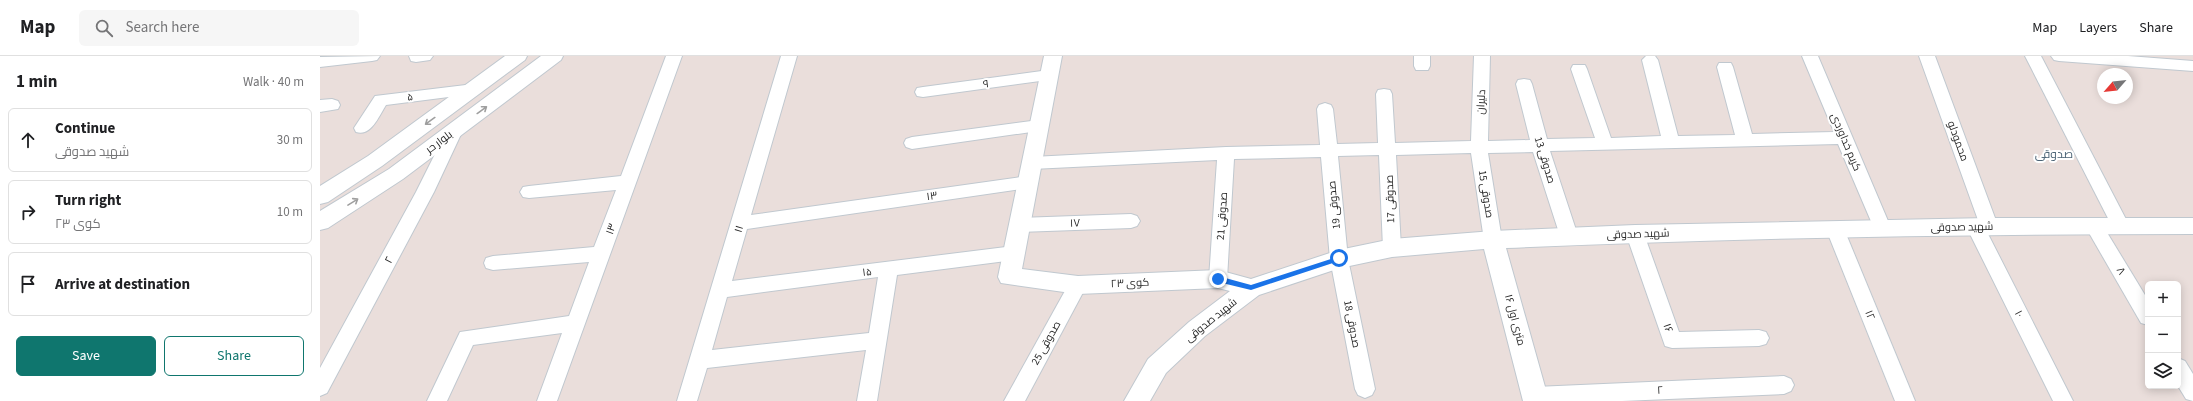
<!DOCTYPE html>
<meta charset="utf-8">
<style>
:root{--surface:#fff;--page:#f6f6f6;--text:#202124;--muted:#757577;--line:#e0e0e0;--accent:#0f766e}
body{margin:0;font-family:"Source Sans 3",Cairo,sans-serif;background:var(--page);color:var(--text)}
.controls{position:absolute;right:12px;bottom:12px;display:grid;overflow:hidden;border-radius:6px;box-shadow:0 2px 10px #0003}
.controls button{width:36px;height:36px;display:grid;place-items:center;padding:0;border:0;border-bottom:1px solid var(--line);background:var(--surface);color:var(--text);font:20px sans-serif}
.compass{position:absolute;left:1777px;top:12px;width:36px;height:36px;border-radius:50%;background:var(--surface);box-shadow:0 2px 10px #0003;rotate:242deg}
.stop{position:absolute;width:12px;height:12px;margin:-9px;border:3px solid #1a73e8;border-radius:50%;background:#fff}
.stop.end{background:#1a73e8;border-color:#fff;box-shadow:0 1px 4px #0008}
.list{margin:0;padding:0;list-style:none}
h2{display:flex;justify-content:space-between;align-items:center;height:52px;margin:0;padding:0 16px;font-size:17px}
h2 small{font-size:13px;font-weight:400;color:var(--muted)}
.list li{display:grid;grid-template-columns:26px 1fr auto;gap:12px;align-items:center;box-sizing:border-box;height:64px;margin:0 8px 8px;padding:0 8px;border:1px solid var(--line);border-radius:6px}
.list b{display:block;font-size:15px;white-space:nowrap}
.list p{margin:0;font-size:13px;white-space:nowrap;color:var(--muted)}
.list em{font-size:13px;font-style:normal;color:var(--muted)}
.actions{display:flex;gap:8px;padding:12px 16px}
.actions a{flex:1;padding:9px 0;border:1px solid var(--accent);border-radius:6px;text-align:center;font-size:14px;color:var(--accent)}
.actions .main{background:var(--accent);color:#fff}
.icon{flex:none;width:22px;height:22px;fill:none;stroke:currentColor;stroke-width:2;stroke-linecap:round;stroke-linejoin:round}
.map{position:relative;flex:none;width:1873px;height:345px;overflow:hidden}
header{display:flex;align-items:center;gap:24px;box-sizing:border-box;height:56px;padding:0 20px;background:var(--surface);border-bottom:1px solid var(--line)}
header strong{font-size:19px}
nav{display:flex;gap:22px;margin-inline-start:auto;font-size:14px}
.search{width:280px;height:36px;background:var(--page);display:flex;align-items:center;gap:10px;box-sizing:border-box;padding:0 14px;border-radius:6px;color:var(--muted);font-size:15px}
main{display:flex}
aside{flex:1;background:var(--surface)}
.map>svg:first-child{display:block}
</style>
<header>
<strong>Map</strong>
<div class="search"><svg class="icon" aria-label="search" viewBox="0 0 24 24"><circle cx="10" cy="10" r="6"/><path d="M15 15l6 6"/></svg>Search here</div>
<nav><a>Map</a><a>Layers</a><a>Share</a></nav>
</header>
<main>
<aside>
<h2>1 min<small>Walk · 40 m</small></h2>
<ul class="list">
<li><svg class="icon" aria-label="ahead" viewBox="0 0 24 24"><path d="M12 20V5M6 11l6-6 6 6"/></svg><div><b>Continue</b><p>شهید صدوقی</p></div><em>30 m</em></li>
<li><svg class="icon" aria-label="right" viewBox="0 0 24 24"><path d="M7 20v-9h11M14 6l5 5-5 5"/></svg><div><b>Turn right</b><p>کوی ۲۳</p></div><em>10 m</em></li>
<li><svg class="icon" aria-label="arrive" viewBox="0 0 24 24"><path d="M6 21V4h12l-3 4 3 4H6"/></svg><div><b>Arrive at destination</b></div></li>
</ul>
<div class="actions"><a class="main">Save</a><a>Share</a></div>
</aside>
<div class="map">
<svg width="1873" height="345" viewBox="0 0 1873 345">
<rect width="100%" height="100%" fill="#eadedb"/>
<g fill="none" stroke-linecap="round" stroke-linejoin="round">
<defs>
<g id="street">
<path d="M 60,0 L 57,4 L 52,5 L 0,11 L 0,1 Z"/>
<path d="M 89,0 L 113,0 L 110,4 L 96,6 L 91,5 Z"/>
<path d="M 346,0 L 362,0 L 237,345 L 217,345 L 242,277 L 153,289 L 127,345 L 107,345 L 140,276 L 249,260 L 269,206 L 173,214 L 166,212 L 164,207 L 166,202 L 173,200 L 274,191 L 296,134 L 209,142 L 203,141 L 200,136 L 203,131 L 209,130 L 301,120 Z"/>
<path d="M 461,0 L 477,0 L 431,159 L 708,120 L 714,121 L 717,126 L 714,131 L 708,132 L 427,173 L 412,225 L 694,190 L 700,192 L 703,197 L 700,202 L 694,204 L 577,219 L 557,345 L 537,345 L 546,294 L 387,312 L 377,345 L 357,345 ZM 558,221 L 549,277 L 392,294 L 407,241 Z"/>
<path d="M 1094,0 L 1110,0 L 1110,10 L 1108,14 L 1096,14 L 1094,10 Z"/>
<path d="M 1154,0 L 1170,0 L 1168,85 L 1210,84 L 1196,28 L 1198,24 L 1204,23 L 1210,24 L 1212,28 L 1227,83 L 1275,82 L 1251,13 L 1253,9 L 1265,9 L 1267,13 L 1291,82 L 1341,80 L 1322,4 L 1326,0 L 1335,0 L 1338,4 L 1358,80 L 1415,79 L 1397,11 L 1399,7 L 1411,7 L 1413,11 L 1432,78 L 1514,76 L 1482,0 L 1498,0 L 1571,172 L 1568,177 L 1562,179 L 1556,177 L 1518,88 L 1230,95 L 1258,180 L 1255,185 L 1249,187 L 1243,185 L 1240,180 L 1213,96 L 1168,97 L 1182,184 L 1179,189 L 1173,191 L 1167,189 L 1164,184 L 1151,97 L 1076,99 L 1081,192 L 1078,197 L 1072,199 L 1066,197 L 1063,192 L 1059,99 L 1018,100 L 1028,203 L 1055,333 L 1052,339 L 1045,342 L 1038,339 L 1035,333 L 1010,203 L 1001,101 L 914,103 L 907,223 L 905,228 L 898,230 L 891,228 L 889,223 L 897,104 L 712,113 L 706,111 L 703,107 L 706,103 L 712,101 L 906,91 L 1000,89 L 997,53 L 999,49 L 1005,47 L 1011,49 L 1013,53 L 1017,88 L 1058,87 L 1056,38 L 1058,34 L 1064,33 L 1070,34 L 1072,38 L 1075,87 L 1151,85 Z"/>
<path d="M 1599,0 L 1615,0 L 1678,170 L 1675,175 L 1667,176 L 1753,345 L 1733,345 L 1646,170 L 1649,165 L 1658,164 Z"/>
<path d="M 1705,0 L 1721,0 L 1809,169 L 1806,174 L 1800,176 L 1794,174 Z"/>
<path d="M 1731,0 L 1808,0 L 1873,5 L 1873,15 L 1739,5 L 1734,4 Z"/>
<path d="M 729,14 L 735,15 L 737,19 L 735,23 L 603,41 L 597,40 L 595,36 L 597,32 L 603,31 Z"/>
<path d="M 154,28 L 160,29 L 162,33 L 160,37 L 66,49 C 59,60 51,81 36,76 L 34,72 L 55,40 Z"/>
<path d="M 12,43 L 18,45 L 20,49 L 18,53 L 0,56 L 0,44 Z"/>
<path d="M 719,64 L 725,66 L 727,70 L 725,74 L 592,93 L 586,91 L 584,87 L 586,83 L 592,81 Z"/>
<path d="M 135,68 L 141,70 L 143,74 L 114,136 L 7,337 L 0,340 L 0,312 L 96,136 L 129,70 Z"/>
<path d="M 811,158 L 817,160 L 820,165 L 817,170 L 811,172 L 699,176 L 693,174 L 690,169 L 693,164 L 699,162 Z"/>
<path d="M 1774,163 L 1780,165 L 1828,244 L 1828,269 L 1821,267 L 1765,170 L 1768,165 Z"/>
<path d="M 1515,166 L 1521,168 L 1524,173 L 1595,345 L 1575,345 L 1506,173 L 1509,168 Z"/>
<path d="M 1315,171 L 1321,173 L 1324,178 L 1359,276 L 1439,274 L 1446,276 L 1449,282 L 1446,288 L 1439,290 L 1352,292 L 1345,290 L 1306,178 L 1309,173 Z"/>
<path d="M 758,221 L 765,224 L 767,229 L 705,345 L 684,345 L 751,224 Z"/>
<path d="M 1858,302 L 1865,305 L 1873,318 L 1873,345 L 1866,343 L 1858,330 Z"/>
<path d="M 1464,320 L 1471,323 L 1474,329 L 1471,335 L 1464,338 L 1302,345 L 1207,345 L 1205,340 L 1208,334 L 1215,331 Z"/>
</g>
<g id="secondary">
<path d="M 185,0 L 207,0 L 205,4 L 62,110 L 8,146 L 0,148 L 0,130 L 48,100 Z"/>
<path d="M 221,0 L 243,0 L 241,4 L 83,123 L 8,172 L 0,174 L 0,155 L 69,113 Z"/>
<path d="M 724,0 L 742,0 L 702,213 L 758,220 L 898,214 L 931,223 L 1019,194 L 1072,183 L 1173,175 L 1315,169 L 1669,162 L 1873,162 L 1873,178 C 1644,178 1415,182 1186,192 L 1229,345 L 1203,345 L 1164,193 L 1072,201 L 1020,212 L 939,239 L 885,280 L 846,317 L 830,345 L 804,345 L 828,303 L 869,266 L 910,235 L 898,232 L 758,238 L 681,227 L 678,221 Z"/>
</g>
</defs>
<use href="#street" stroke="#c0c8cf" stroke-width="2"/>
<use href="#secondary" stroke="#c0c8cf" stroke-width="2"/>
<use href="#street" fill="#fff" fill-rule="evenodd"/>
<use href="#secondary" fill="#fff" fill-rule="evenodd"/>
</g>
<defs><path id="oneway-shaft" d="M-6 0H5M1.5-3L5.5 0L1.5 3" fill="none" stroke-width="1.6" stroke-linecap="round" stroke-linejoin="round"/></defs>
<g stroke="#9f9f9f">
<use href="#oneway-shaft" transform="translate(162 54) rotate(-36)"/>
<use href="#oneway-shaft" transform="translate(110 65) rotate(144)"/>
<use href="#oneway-shaft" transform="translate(33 146) rotate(-32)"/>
</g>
<path fill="#1a73e8" d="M 1017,201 L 1022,201 L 1022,204 L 931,234 L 898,226 L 895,223 L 898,220 L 931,229 Z"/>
<g text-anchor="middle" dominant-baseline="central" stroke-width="4" stroke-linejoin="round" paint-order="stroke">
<g font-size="11" fill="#292929" stroke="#fff">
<text transform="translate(666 28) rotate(-7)">۹</text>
<text transform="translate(90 41) rotate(-7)">۵</text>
<text transform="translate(1161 46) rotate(-87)">دلیران</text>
<text transform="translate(1638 85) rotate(70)">محمودلو</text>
<text transform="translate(119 86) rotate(-37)">بلوار حر</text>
<text transform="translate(1526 86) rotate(67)">کریم خداوردی</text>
<text transform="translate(1225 104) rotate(73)">صدوقی 13</text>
<text transform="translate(1166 138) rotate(81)">صدوقی 15</text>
<text transform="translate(612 140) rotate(-8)">۱۳</text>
<text transform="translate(1070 143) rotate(-92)">صدوقی 17</text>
<text transform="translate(1014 149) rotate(-96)">صدوقی 19</text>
<text transform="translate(902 160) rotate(-86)">صدوقی 21</text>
<text transform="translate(755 167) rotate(-2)">۱۷</text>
<text transform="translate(1642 171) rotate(-1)">شهید صدوقی</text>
<text transform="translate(291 173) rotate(-70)">۱۳</text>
<text transform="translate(419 173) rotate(-73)">۱۱</text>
<text transform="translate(1318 178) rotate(-2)">شهید صدوقی</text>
<text transform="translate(69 204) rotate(-62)">۲</text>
<text transform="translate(1801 215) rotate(59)">۸</text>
<text transform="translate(547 216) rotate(-7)">۱۵</text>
<text transform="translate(810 227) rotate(-2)">کوی ۲۳</text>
<text transform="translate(1699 258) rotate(63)">۱۰</text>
<text transform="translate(1550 259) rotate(68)">۱۲</text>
<text transform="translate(891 264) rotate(-39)">شهید صدوقی</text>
<text transform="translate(1195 264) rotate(75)">۱۶ متری اول</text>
<text transform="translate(1032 268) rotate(79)">صدوقی 18</text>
<text transform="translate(1348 272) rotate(71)">۱۶</text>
<text transform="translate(726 287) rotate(-61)">صدوقی 25</text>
<text transform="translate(1340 334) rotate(-3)">۲</text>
</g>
<g font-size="12" fill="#4c6476" stroke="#fff">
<text x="1734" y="98">صدوقی</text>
</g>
</g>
</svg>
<div class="controls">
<button>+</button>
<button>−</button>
<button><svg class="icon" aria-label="layers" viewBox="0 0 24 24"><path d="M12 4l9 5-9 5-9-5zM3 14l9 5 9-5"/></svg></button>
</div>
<svg class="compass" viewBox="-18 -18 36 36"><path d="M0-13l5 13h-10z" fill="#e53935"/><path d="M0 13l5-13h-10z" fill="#757577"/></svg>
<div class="stop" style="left:1019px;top:202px"></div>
<div class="stop end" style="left:898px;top:223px"></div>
</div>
</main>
